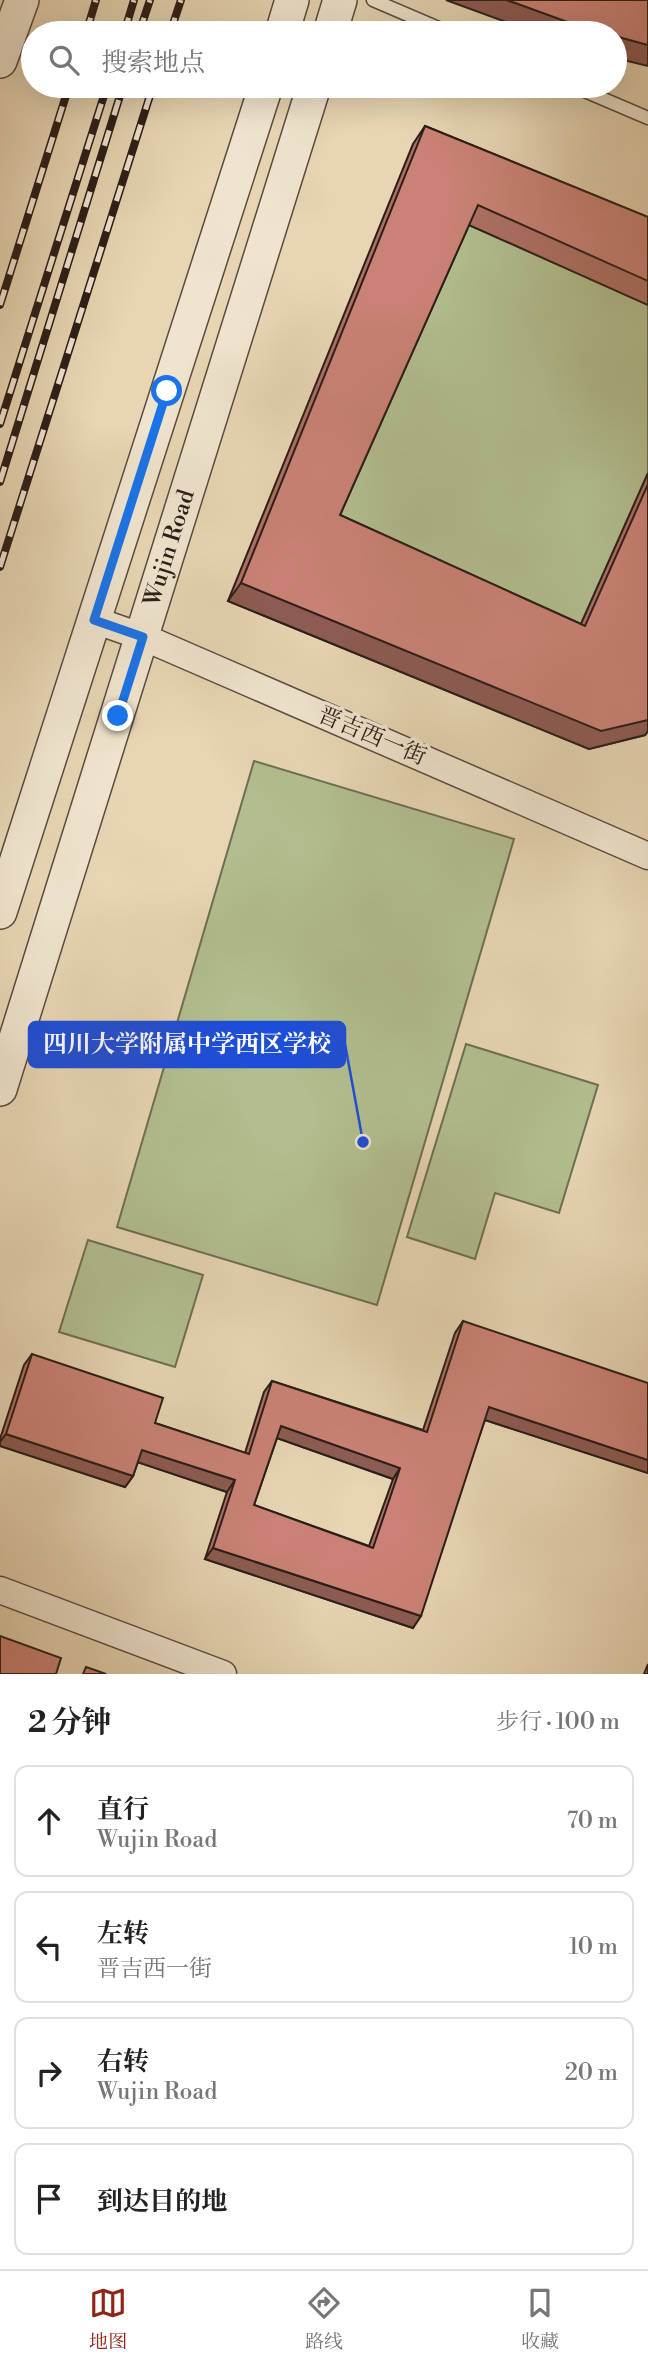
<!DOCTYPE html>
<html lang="zh">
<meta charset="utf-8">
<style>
:root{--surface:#fff;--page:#f6f6f6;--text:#222;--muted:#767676;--line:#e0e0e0;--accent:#8f2418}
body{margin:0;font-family:"Libre Bodoni","Noto Serif SC",serif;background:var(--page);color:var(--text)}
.stop{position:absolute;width:21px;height:21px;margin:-16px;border:5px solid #1a73e8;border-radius:50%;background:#fff}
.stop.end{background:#1a73e8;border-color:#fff;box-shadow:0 2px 7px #0008}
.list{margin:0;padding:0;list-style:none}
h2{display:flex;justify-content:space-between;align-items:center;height:91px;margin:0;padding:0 28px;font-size:30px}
h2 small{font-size:23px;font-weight:400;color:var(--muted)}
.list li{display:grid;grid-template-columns:46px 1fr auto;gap:21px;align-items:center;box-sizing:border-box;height:112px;margin:0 14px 14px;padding:0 14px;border:2px solid var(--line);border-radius:14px}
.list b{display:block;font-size:26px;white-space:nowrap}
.list p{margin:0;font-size:23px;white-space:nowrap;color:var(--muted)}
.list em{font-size:23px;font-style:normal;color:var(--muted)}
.icon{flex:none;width:38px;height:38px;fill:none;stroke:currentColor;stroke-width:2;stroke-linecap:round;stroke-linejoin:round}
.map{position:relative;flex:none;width:648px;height:1674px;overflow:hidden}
.search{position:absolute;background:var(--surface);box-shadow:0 7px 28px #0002;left:21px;right:21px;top:21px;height:77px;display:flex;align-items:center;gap:18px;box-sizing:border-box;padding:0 24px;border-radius:38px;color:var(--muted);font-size:26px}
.sheet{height:595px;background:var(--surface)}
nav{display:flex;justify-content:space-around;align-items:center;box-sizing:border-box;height:98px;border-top:2px solid var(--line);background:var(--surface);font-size:19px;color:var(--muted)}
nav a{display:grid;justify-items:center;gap:4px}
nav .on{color:var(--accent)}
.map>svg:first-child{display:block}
</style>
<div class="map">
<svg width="648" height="1674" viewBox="0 0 648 1674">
<rect width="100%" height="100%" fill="#e7d5b3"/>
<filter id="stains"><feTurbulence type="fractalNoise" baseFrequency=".00286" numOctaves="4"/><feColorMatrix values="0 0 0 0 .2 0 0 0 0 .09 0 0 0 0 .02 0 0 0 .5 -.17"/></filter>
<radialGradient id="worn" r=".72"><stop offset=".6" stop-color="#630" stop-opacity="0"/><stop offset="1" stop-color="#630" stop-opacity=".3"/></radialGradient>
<g fill="#b2be8f" stroke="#6e6e54" stroke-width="2">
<path d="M 465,223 L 648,305 L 648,473 L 572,644 L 328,533 Z"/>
<path d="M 254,761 L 514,839 L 377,1305 L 117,1227 Z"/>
<path d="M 466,1044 L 598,1085 L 559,1213 L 495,1193 L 475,1259 L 407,1237 Z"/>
<path d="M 88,1240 L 203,1275 L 175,1367 L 59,1332 Z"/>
</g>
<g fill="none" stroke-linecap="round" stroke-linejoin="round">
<defs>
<g id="service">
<path d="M 373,0 L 450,33"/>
<path d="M 573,86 L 648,118"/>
</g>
<g id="minor">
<path d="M 94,620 L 143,637 L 648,856"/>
<path d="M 0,1590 L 223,1674"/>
</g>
<g id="tertiary">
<path d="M 282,33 L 292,0"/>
<path d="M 330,33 L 340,0"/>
<path d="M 0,61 L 22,0"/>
<path d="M 0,912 L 266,86"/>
<path id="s1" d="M 0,1089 L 314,86"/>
</g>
</defs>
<use href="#service" stroke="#5a4c3f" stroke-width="15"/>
<use href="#minor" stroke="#5a4c3f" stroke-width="29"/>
<use href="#tertiary" stroke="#5a4c3f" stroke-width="36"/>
<use href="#service" stroke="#efe4ce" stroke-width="12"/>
<use href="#minor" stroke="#efe4ce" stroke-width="26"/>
<use href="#tertiary" stroke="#efe4ce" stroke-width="33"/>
<defs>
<g id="rail">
<path d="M 86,33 L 96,0"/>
<path d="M 124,33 L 134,0"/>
<path d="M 139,33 L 150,0"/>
<path d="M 170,33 L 181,0"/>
<path d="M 0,305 L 69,86"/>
<path d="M 0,424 L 107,86"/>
<path d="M 0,482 L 123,86"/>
<path d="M 0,567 L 153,86"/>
</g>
</defs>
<use href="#rail" stroke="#2b1e18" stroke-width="8"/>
<use href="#rail" stroke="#efe4ce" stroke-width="5" stroke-dasharray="16" stroke-linecap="butt"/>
</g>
<g fill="#ae7065" stroke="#2b1e18" stroke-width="2" fill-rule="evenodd">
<path d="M 425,126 L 648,217 L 648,305 L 469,225 L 340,515 L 581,624 L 648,473 L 648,731 L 645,735 L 589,749 L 228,601 L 413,144 Z"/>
<path d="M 463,1321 L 648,1473 L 485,1420 L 413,1628 L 205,1559 L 227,1492 L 138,1462 L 133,1476 L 125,1487 L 0,1446 L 0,1439 L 24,1365 L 32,1354 L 155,1423 L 245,1453 L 264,1392 L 272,1381 L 423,1430 L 455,1333 ZM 277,1438 L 393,1479 L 369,1546 L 254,1505 Z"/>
<path d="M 648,1664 L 648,1674 L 644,1674 Z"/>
</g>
<g fill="#8d5b53" stroke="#2b1e18" stroke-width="2">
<path d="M 446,0 L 507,0 L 603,33 L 536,33 Z"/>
<path d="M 615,36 L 648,45 L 648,66 L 615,58 Z"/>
<path d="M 241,583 L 648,720 L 648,731 L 645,735 L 589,749 L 228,601 Z"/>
<path d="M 489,1407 L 648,1460 L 648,1473 L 482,1419 Z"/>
<path d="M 281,1426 L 400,1468 L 393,1479 L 274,1437 Z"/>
<path d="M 6,1434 L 133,1476 L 125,1487 L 0,1446 L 0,1442 Z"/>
<path d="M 142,1450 L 235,1480 L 227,1492 L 134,1461 Z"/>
<path d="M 213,1548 L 421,1616 L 413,1628 L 205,1559 Z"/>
</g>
<g fill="#ca8276" stroke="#2b1e18" stroke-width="2" fill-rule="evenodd">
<path d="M 507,0 L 648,0 L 648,45 L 615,36 L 615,33 L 603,33 L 584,28 Z"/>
<path d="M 425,126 L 648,217 L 648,281 L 478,205 L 340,515 L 585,626 L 648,484 L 648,720 L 601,731 L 241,583 Z"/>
<path d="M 463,1321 L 648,1383 L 648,1460 L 489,1407 L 421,1616 L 213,1548 L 235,1480 L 142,1450 L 133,1476 L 6,1434 L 32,1354 L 163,1398 L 155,1423 L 249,1454 L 272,1381 L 427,1432 ZM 281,1426 L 400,1468 L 373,1548 L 254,1505 Z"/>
<path d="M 0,1636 L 61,1658 L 56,1674 L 0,1674 Z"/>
<path d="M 86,1667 L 106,1674 L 83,1674 Z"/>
</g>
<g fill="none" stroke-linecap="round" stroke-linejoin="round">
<path stroke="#1a73e8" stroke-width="9" d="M 118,716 L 143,637 L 94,620 L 167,391"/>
</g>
<g text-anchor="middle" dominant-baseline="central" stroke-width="7" stroke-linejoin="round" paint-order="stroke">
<g font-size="23" fill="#2b1e18" stroke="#efe4ce">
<text stroke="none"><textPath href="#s1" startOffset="567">Wujin Road</textPath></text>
<text transform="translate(372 736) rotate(23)">晋吉西一街</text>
</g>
</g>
<path fill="none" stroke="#1d4ed8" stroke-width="2.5" d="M363 1142L345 1044"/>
<circle fill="#1d4ed8" stroke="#efe4ce" stroke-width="2.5" cx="363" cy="1142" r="7"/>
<rect fill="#1d4ed8" stroke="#1d4ed8" stroke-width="2.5" x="29" y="1022" width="316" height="45" rx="7"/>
<g font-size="24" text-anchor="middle" font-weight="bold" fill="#fff">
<text x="187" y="1052">四川大学附属中学西区学校</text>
</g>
<rect width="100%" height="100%" filter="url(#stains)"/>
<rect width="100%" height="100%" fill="url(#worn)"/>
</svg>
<div class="stop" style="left:167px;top:391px"></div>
<div class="stop end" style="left:118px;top:716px"></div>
<div class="search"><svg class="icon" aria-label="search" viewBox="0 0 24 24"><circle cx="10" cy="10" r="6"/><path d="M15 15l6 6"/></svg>搜索地点</div>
</div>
<section class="sheet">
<h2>2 分钟<small>步行 · 100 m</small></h2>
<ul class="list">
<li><svg class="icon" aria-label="ahead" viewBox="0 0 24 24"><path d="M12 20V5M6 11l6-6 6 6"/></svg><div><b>直行</b><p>Wujin Road</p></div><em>70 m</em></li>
<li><svg class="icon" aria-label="left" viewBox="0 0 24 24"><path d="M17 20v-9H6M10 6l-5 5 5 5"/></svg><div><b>左转</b><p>晋吉西一街</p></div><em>10 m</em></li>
<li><svg class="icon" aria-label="right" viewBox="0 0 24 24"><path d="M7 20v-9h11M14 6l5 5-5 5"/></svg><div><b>右转</b><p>Wujin Road</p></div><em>20 m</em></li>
<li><svg class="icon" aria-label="arrive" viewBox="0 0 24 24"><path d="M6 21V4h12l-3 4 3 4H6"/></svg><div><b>到达目的地</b></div></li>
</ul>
</section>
<nav>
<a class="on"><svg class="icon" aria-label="map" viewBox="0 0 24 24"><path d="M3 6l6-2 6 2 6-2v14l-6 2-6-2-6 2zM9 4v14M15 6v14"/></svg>地图</a>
<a><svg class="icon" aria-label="directions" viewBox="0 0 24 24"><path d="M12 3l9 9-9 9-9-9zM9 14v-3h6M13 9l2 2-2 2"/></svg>路线</a>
<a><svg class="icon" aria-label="saved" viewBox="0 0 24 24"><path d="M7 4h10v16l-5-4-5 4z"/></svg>收藏</a>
</nav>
